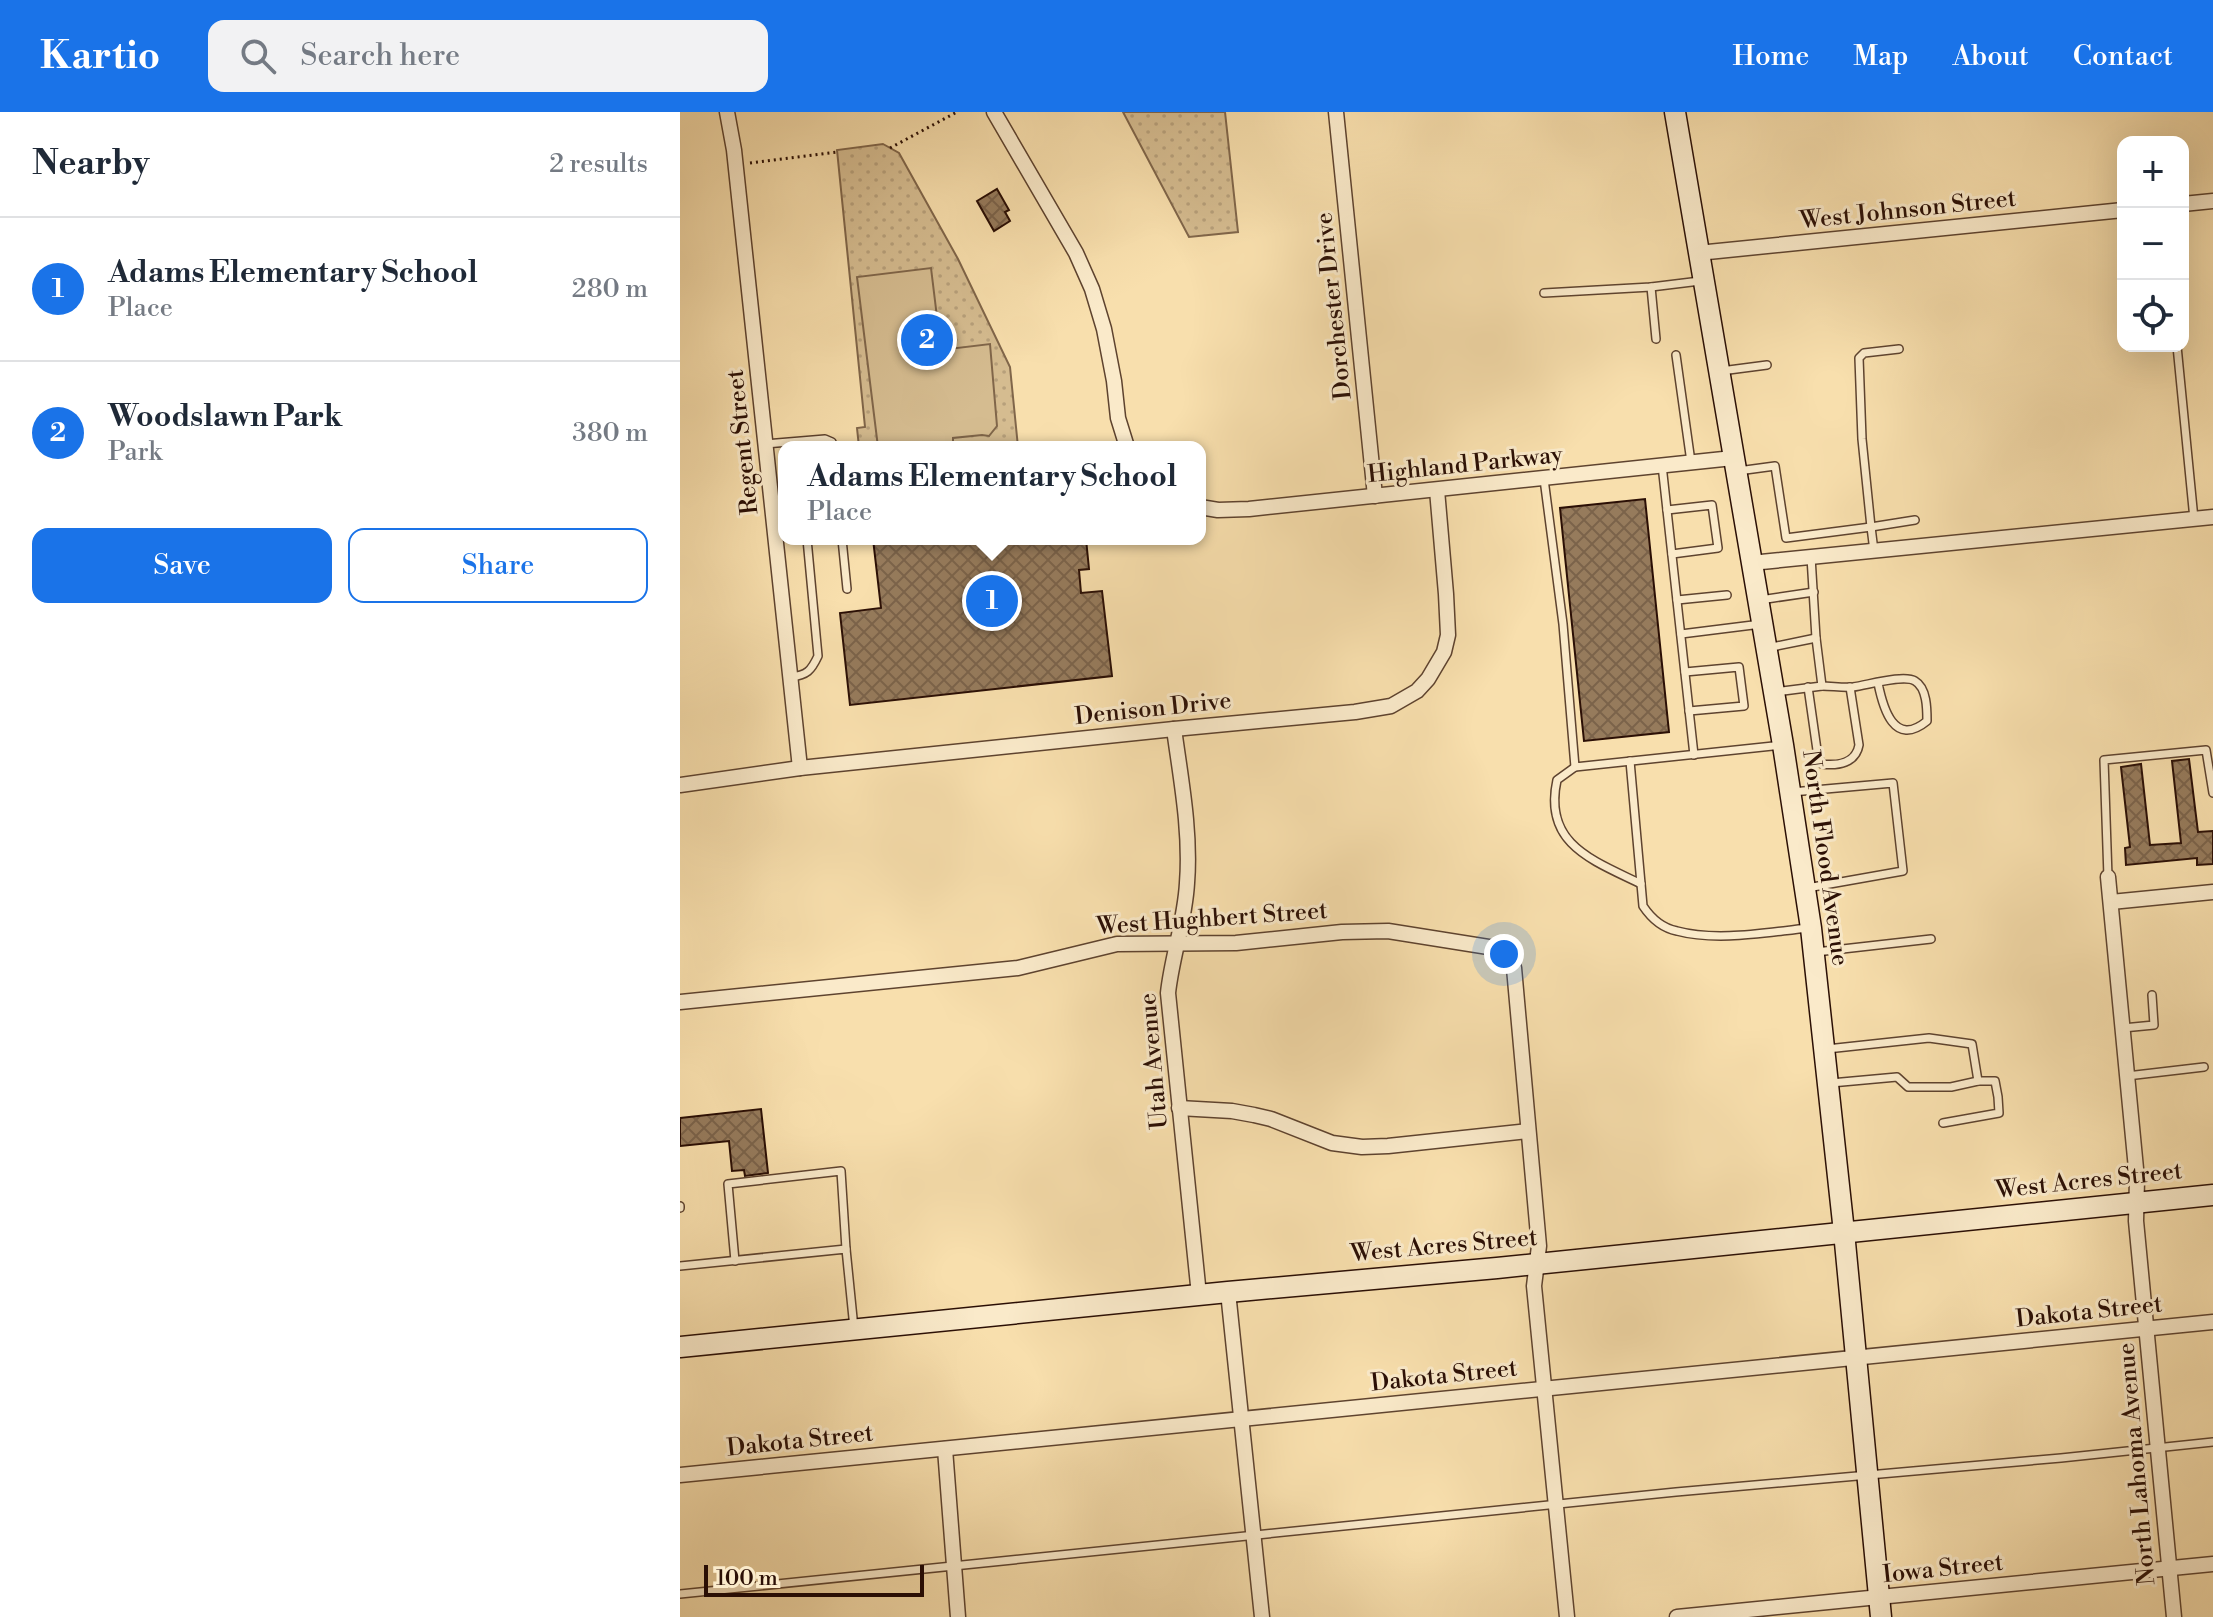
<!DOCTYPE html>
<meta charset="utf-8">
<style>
:root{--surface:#fff;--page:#f2f2f3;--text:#1f2937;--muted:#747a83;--line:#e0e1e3;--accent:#1a73e8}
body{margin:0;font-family:"Libre Bodoni",serif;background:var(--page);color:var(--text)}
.controls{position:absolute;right:24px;top:24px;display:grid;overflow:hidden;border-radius:16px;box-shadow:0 8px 32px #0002}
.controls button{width:72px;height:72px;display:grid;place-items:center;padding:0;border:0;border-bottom:2px solid var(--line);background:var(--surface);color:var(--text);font:40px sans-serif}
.scale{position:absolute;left:24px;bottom:20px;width:220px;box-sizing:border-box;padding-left:8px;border:4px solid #2b0f05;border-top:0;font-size:22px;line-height:28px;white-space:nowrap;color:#2b0f05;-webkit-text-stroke:6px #faeaca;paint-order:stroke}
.you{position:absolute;left:824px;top:842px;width:28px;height:28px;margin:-20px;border:6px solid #fff;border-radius:50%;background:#1a73e8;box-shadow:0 0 0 12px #1a73e833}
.badge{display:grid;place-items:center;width:52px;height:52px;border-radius:50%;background:var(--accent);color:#fff;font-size:26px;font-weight:700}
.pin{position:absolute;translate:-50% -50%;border:4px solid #fff;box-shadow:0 2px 8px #0006}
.popup{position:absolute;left:98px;top:329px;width:428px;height:104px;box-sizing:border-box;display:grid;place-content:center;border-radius:16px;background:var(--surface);filter:drop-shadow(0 2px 6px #0005);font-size:26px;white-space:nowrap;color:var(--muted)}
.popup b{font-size:30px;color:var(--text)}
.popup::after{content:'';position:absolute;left:50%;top:100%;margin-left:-16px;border:16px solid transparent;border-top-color:var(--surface)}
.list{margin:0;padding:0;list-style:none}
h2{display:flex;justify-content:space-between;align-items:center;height:104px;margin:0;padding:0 32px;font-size:34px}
h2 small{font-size:26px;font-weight:400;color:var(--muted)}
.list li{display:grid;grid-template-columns:52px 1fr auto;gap:24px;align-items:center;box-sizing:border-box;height:144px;padding:0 32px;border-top:2px solid var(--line)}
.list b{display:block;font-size:30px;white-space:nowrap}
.list p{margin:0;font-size:26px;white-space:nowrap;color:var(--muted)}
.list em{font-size:26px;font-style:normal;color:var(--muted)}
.actions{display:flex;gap:16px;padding:24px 32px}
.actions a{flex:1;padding:18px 0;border:2px solid var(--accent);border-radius:16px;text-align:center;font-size:28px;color:var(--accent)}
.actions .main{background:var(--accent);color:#fff}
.icon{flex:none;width:44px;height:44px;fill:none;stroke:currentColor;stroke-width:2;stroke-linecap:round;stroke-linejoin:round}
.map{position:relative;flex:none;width:1533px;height:1505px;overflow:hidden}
header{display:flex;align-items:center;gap:48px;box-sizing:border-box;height:112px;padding:0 40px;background:var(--accent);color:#fff}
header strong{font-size:38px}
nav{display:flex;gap:44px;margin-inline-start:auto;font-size:28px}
.search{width:560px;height:72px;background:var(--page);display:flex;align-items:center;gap:20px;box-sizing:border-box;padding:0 28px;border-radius:16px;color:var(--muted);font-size:30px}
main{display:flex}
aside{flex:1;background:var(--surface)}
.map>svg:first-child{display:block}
</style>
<header>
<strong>Kartio</strong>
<div class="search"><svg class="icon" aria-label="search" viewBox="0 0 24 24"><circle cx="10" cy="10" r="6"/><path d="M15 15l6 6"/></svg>Search here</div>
<nav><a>Home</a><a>Map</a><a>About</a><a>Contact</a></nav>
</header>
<main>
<aside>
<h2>Nearby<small>2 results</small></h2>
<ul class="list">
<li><span class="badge">1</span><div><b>Adams Elementary School</b><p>Place</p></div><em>280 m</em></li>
<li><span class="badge">2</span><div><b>Woodslawn Park</b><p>Park</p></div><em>380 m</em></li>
</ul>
<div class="actions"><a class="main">Save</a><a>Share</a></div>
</aside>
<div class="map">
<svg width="1533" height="1505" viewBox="0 0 1533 1505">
<defs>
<pattern id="park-dots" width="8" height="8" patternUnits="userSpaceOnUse" patternTransform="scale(2)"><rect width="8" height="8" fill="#d5bc90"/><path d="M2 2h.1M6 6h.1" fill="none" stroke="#b7a07b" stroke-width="1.8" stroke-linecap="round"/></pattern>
<pattern id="building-cross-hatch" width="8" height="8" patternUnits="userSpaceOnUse" patternTransform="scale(2)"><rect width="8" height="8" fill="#967b5c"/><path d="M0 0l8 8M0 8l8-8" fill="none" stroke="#7b634a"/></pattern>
</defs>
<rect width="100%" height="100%" fill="#f8dfad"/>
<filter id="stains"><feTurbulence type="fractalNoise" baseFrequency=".0025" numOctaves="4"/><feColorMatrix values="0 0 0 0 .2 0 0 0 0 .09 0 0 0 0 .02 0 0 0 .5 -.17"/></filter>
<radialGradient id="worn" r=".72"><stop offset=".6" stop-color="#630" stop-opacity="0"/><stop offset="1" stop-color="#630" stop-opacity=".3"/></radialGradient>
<g fill="url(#park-dots)" stroke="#80664a" stroke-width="2">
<path d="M 443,0 L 545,0 L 558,120 L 509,125 Z"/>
<path d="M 203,32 L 219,41 L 278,147 L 330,255 L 338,335 L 179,335 L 177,316 L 185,315 L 157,38 Z"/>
</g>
<path fill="#d5bc90" stroke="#80664a" stroke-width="2" d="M 251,156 L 261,238 L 310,232 L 317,314 L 309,324 L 302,323 L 273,326 L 273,330 L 236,335 L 198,335 L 177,165 Z"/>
<g fill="url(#building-cross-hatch)" stroke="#2b0f05" stroke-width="2">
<path d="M 317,77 L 329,98 L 325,100 L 330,109 L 314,119 L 297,89 Z"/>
<path d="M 965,387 L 989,620 L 904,629 L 880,396 Z"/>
<path d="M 193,427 L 406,427 L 409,457 L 399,458 L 401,481 L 422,479 L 432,564 L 170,593 L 160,501 L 201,496 Z"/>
<path d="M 1509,647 L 1518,720 L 1533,719 L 1533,752 L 1517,753 L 1517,746 L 1446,753 L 1445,736 L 1450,735 L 1441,655 L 1461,652 L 1470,733 L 1501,731 L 1492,649 Z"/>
<path d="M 81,997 L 88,1061 L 65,1064 L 64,1058 L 52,1059 L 49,1029 L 0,1034 L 0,1006 Z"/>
</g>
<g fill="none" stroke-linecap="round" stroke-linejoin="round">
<defs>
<g id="lane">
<path d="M 971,175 L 976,227"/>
<path d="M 864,181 L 971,175 L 1020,169"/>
<path d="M 1497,234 L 1514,407"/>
<path d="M 1219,237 L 1184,241 L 1179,246 L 1182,327 L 1191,415 L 1235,408"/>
<path d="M 996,243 L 1011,350"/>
<path d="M 1041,259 L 1087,253"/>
<path d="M 85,332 L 145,327 L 152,330 L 153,335"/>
<path d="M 982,353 L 1014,643"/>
<path d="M 1058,359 L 1095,354 L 1106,426 L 1191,415 L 1194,439"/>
<path d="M 864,367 L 883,512 L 895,655 L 1102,633"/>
<path d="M 987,398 L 1032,393 L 1038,436 L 992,442"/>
<path d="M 162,427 L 167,477"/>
<path d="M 997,488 L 1047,483"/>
<path d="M 1080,488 L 1134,480"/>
<path d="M 1001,522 L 1081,512"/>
<path d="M 1087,536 L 1136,526"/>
<path d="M 1005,560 L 1059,555 L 1064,594 L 1009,599"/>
<path d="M 111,565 C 127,563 131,559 138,544 L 127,427"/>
<path d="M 1142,574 C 1152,574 1163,576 1173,575 C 1188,573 1224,562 1235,569 C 1247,576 1247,597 1247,609 C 1214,636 1203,596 1198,571"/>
<path d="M 1128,575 L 1138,645 L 1142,652 C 1158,654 1176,651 1179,633 L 1170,575"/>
<path d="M 1095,580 L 1142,574 L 1136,526 L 1131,445"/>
<path d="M 950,649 L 963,794 C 971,806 982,816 997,819 C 1038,830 1088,820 1129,816"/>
<path d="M 895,655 L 877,668 C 863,732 912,748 961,772"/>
<path d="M 1112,680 L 1213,671 L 1223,759 L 1127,776"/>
<path d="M 1428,765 L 1424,648 L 1526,638 L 1533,681"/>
<path d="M 1136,840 L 1251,827"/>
<path d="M 1443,916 L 1474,913 L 1472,883"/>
<path d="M 1147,937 L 1249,926 L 1292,932 L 1298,969"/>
<path d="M 1447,964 L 1524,955"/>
<path d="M 1151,971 L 1217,965 L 1228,975 L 1271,975 L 1298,969 L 1315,969 L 1318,985 L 1319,1001 L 1263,1011"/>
<path d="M 0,1094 L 0,1096"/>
<path d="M 55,1149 L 48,1072 L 161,1059 L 166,1137"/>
<path d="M 0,1154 L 166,1137 L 174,1216"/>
<path d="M 0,1482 L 996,1380 L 1381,1346 L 1533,1330"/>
</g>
<g id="street">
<path d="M 47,0 L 54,38 L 120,656"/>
<path d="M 314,0 L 396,141 L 412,177 L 424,217 L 434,269 L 438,306 L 447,335"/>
<path d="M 656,0 L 695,384"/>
<path d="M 1503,92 L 1533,89"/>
<path d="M 1018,141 L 1443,98"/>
<path d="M 520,395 L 538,398 L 569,397 L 1053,346"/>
<path d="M 1071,451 L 1533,405"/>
<path d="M 494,617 C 501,668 511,720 507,771 C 505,809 492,844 488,881 L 519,1183"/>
<path d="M 0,673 L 120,656 L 494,617 L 675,600 L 711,594 L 737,579 L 748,567 L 764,540 L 768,523 L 766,482 L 757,378"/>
<path d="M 1428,765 L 1457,1067 L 1456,1109 L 1494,1505"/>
<path d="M 1431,790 L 1533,780"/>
<path d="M 0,890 L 338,856 L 437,832 L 556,831 L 662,820 L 708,819 L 821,837 L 827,842 L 834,856 L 859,1134 L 854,1174 L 887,1505"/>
<path d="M 499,996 L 552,999 L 574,1003 L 591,1007 L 652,1031 L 682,1035 L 708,1034 L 848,1019"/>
<path d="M 548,1180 L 582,1505"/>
<path d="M 265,1337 L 278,1505"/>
<path d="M 0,1363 L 1533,1210"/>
<path d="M 997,1505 L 1533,1452"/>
</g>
<g id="secondary">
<path d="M 995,0 L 1103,633 L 1131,816 L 1164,1120 L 1201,1505"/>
<path d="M 0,1235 L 548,1180 L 817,1156 L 1533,1083"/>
</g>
</defs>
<use href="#lane" stroke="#5e432f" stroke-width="10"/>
<use href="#street" stroke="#5e432f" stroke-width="17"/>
<use href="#secondary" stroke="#2b0f05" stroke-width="23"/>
<g stroke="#2b0f05" stroke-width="3" stroke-dasharray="2 4" stroke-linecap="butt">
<path d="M 210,36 L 277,0"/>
<path d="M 70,51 L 158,40"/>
</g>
<use href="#lane" stroke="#faeaca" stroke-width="7"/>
<use href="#street" stroke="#faeaca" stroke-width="14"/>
<use href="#secondary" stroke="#faeaca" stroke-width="20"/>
</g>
<g text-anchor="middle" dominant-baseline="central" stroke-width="6" stroke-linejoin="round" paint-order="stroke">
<g font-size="24" fill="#2b0f05" stroke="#faeaca">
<text transform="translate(1228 98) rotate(-6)">West Johnson Street</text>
<text transform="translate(654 194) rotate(-96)">Dorchester Drive</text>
<text transform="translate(63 330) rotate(-96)">Regent Street</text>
<text transform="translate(785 353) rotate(-6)">Highland Parkway</text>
<text transform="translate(473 597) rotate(-6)">Denison Drive</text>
<text transform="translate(1145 746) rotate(82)">North Flood Avenue</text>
<text transform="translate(532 807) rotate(-4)">West Hughbert Street</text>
<text transform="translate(474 949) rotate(-95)">Utah Avenue</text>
<text transform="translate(1409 1069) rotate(-6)">West Acres Street</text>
<text transform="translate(764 1134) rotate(-5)">West Acres Street</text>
<text transform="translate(1409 1200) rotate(-6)">Dakota Street</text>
<text transform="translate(764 1264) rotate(-6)">Dakota Street</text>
<text transform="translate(120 1329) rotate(-6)">Dakota Street</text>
<text transform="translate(1457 1352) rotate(-95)">North Lahoma Avenue</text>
<text transform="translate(1263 1457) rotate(-6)">Iowa Street</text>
</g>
</g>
<rect width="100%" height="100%" filter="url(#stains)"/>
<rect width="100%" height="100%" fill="url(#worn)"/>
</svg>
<div class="controls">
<button>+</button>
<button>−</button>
<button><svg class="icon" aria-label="locate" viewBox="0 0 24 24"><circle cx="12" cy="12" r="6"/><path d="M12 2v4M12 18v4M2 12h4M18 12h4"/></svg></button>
</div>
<div class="scale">100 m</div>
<div class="you"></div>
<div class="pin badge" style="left:312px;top:489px">1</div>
<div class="popup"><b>Adams Elementary School</b>Place</div>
<div class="pin badge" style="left:247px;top:228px">2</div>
</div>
</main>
